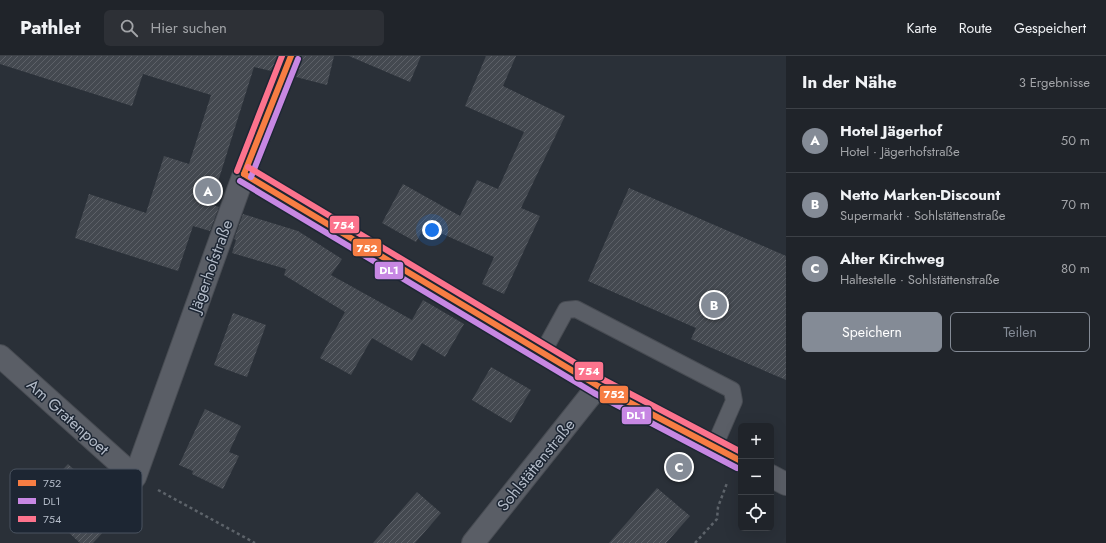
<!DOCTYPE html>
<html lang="de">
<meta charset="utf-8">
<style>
:root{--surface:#20242a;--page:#2d3036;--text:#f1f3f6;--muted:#a2a4a8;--line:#3d4147;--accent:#848b96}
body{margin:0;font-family:Jost,sans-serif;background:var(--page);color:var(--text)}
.controls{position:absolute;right:12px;bottom:12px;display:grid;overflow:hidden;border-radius:6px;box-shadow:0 4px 16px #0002}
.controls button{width:36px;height:36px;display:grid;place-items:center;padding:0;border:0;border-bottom:1px solid var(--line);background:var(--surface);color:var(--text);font:20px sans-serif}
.you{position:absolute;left:432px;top:174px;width:14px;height:14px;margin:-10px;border:3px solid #fff;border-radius:50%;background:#1a73e8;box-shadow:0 0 0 6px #1a73e833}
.badge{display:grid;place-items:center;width:26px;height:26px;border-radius:50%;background:var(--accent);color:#fff;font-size:13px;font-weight:700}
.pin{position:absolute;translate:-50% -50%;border:2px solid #fff;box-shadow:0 1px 4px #0006}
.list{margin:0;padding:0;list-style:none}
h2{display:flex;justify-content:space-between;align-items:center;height:52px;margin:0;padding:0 16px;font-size:17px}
h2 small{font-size:13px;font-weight:400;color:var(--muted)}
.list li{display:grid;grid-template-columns:26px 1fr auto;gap:12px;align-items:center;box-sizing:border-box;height:64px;padding:0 16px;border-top:1px solid var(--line)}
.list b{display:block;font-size:15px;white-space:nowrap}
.list p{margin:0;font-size:13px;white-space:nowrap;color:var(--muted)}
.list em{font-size:13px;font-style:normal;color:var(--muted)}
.actions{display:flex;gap:8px;padding:12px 16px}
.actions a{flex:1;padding:9px 0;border:1px solid var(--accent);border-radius:6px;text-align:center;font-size:14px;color:var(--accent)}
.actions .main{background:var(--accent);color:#fff}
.icon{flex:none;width:22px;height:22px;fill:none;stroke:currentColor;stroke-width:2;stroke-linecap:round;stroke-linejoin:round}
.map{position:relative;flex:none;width:786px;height:487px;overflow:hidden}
header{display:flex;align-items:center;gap:24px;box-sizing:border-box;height:56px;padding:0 20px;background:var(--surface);border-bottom:1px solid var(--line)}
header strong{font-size:19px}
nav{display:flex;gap:22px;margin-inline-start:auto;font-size:14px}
.search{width:280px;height:36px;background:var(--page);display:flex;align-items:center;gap:10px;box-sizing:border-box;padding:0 14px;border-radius:6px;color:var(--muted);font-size:15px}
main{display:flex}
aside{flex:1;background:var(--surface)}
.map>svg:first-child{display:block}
</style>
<header>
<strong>Pathlet</strong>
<div class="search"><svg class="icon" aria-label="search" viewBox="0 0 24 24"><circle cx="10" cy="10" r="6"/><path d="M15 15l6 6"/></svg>Hier suchen</div>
<nav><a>Karte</a><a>Route</a><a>Gespeichert</a></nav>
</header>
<main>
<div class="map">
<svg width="786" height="487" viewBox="0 0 786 487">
<defs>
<pattern id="building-hatch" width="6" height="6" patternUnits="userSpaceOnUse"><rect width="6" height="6" fill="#444950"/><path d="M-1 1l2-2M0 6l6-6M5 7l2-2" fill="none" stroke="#5d6168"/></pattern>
</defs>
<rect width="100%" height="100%" fill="#2a3038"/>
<g fill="url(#building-hatch)">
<path d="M 0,0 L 278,0 L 271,15 L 254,11 L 211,148 L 219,151 L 210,175 L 193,170 L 178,215 L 75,182 L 89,138 L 146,157 L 164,100 L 189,108 L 211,39 L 143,18 L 132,50 L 0,8 Z"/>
<path d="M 303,0 L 334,0 L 327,29 L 296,21 Z"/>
<path d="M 349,0 L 421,0 L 410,26 Z"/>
<path d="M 486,0 L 516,0 L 503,30 L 565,60 L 521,152 L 540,160 L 504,238 L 482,228 L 494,201 L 425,170 L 416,186 L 382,167 L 403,128 L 460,160 L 477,124 L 498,133 L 524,76 L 465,50 Z"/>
<path d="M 629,132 L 786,200 L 786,324 L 691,283 L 696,272 L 588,225 Z"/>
<path d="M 243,158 L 298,175 L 342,203 L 331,219 L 412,264 L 423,244 L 464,268 L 445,301 L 422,287 L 412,305 L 372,282 L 351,319 L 320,302 L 345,256 L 284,219 L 286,213 L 232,197 L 236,184 L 234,183 Z"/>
<path d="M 233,257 L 266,269 L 247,321 L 214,309 Z"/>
<path d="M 491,311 L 531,334 L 511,367 L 472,344 Z"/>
<path d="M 205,353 L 241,370 L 229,396 L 239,400 L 223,433 L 192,418 L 193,415 L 179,409 Z"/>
<path d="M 68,408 L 121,457 L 93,487 L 80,487 L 34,444 Z"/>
<path d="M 657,432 L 690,460 L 666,487 L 609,487 Z"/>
<path d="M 417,436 L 441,457 L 415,487 L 373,487 Z"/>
</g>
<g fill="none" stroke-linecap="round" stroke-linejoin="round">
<defs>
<path id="service" d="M 543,296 L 566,254 L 576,253 L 732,334 L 734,345 L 714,391"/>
<g id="minor">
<path d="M 0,300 L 135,421 L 244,118"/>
<path d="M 473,487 L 598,330"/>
</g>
<g id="tertiary">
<path d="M 291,0 L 244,118 L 598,330 L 741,405"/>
<path d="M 771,420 L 786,428"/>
</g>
</defs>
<use href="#service" stroke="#484c53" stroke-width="18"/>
<use href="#minor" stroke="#484c53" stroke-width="24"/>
<use href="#tertiary" stroke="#484c53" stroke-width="24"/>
<g stroke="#5d636a" stroke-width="2.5" stroke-dasharray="3 3" stroke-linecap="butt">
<path d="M 158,434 L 255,487"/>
<path d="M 695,487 L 717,463 L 718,451 L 727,427"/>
</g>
<use href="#service" stroke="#5a5e66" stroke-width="16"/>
<use href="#minor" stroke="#5a5e66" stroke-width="22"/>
<use href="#tertiary" stroke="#5a5e66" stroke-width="22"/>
<defs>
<g id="bus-1">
<path d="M 244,118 L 598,330 L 741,405"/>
<path d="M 244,118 L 291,0"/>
</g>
<g id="bus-2">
<path d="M 251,121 L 298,3"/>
<path d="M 240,125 L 594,337 L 737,412"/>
</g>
<g id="bus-3">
<path d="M 248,111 L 602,323 L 741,396"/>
<path d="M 237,115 L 282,0"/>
</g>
</defs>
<use href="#bus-1" stroke="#1d2633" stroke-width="9"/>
<use href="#bus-2" stroke="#1d2633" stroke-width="9"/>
<use href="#bus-3" stroke="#1d2633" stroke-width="9"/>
<use href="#bus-1" stroke="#f77d43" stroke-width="6"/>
<use href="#bus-2" stroke="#c787e3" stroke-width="6"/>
<use href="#bus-3" stroke="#fc738d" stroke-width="6"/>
</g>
<g text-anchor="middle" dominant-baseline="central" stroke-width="3" stroke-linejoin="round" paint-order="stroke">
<g font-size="16" fill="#b4bcc9" stroke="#1d2633">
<text transform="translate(211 210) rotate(-70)">Jägerhofstraße</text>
<text transform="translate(68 361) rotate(42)">Am Gratenpoet</text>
<text transform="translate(536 409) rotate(-51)">Sohlstättenstraße</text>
</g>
</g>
<rect x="10" y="413" width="132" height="64" rx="6" fill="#1d2633" stroke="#4a5360" stroke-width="1"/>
<rect x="18" y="424" width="18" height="6" fill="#f77d43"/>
<rect x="18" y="442" width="18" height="6" fill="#c787e3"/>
<rect x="18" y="460" width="18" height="6" fill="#fc738d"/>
<g font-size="11" fill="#b4bcc9">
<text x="43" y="431">752</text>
<text x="43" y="449">DL1</text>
<text x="43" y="467">754</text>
</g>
<g stroke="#1d2633" stroke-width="1.5">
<rect x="329" y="159" width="31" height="19" rx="4" fill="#fc738d"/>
<rect x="352" y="182" width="30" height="19" rx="4" fill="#f77d43"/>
<rect x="374" y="205" width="30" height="19" rx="4" fill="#c787e3"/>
<rect x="574" y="305" width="30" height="20" rx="4" fill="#fc738d"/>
<rect x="599" y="329" width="30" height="19" rx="4" fill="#f77d43"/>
<rect x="621" y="350" width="31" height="19" rx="4" fill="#c787e3"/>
</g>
<g font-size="11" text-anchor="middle" font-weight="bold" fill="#fff">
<text x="344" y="173">754</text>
<text x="367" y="196">752</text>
<text x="389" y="218">DL1</text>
<text x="589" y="319">754</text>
<text x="614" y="342">752</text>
<text x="636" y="363">DL1</text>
</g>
</svg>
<div class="controls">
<button>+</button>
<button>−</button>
<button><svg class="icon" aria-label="locate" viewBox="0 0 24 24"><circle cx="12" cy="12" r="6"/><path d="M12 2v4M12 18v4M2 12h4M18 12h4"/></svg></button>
</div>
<div class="you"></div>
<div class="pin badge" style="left:208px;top:135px">A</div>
<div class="pin badge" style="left:714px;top:249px">B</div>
<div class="pin badge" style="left:679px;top:411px">C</div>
</div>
<aside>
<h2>In der Nähe<small>3 Ergebnisse</small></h2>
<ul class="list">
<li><span class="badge">A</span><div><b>Hotel Jägerhof</b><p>Hotel · Jägerhofstraße</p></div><em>50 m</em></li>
<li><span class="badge">B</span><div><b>Netto Marken-Discount</b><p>Supermarkt · Sohlstättenstraße</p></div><em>70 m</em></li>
<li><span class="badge">C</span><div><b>Alter Kirchweg</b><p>Haltestelle · Sohlstättenstraße</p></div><em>80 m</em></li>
</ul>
<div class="actions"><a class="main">Speichern</a><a>Teilen</a></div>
</aside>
</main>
